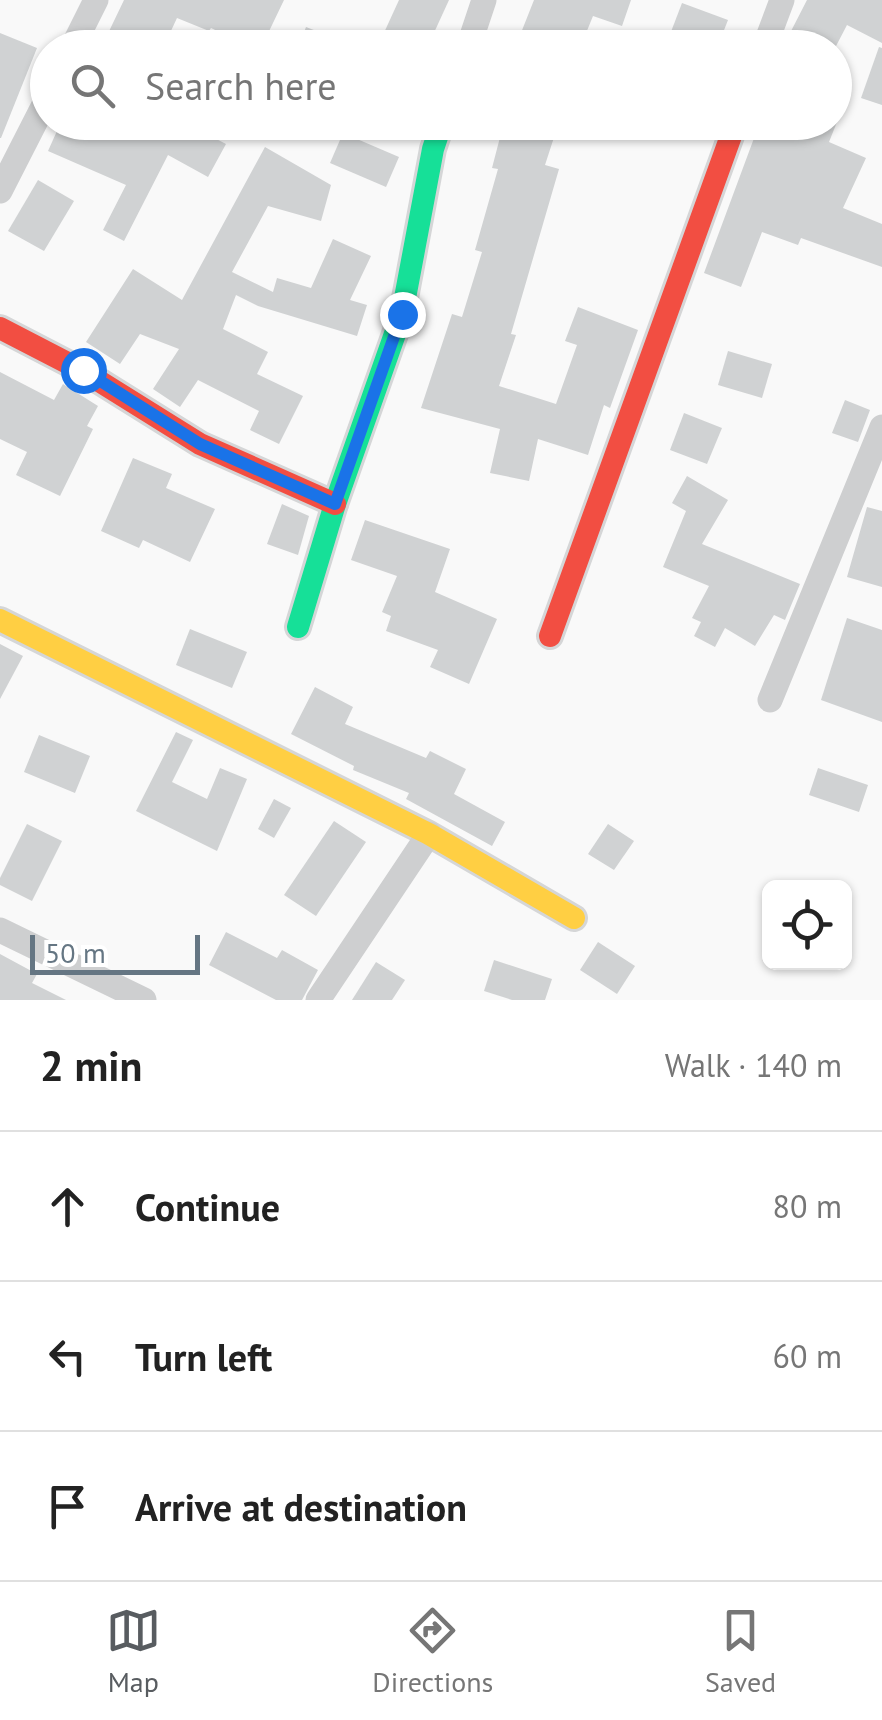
<!DOCTYPE html>
<meta charset="utf-8">
<style>
:root{--surface:#fff;--page:#f6f6f6;--text:#222;--muted:#767676;--line:#e0e0e0;--accent:#585c60}
body{margin:0;font-family:"PT Sans",sans-serif;background:var(--page);color:var(--text)}
.controls{position:absolute;right:30px;bottom:30px;display:grid;overflow:hidden;border-radius:15px;box-shadow:0 2px 8px #0004}
.controls button{width:90px;height:90px;display:grid;place-items:center;padding:0;border:0;border-bottom:2px solid var(--line);background:var(--surface);color:var(--text);font:50px sans-serif}
.scale{position:absolute;left:30px;bottom:25px;width:170px;box-sizing:border-box;padding-left:10px;border:5px solid #657683;border-top:0;font-size:28px;line-height:35px;white-space:nowrap;color:#657683;-webkit-text-stroke:8px #fff;paint-order:stroke}
.stop{position:absolute;width:30px;height:30px;margin:-22px;border:8px solid #1a73e8;border-radius:50%;background:#fff}
.stop.end{background:#1a73e8;border-color:#fff;box-shadow:0 2px 10px #0008}
.list{margin:0;padding:0;list-style:none}
h2{display:flex;justify-content:space-between;align-items:center;height:130px;margin:0;padding:0 40px;font-size:42px}
h2 small{font-size:32px;font-weight:400;color:var(--muted)}
.list li{display:grid;grid-template-columns:65px 1fr auto;gap:30px;align-items:center;box-sizing:border-box;height:150px;padding:0 40px;border-top:2px solid var(--line)}
.list b{display:block;font-size:38px;white-space:nowrap}
.list em{font-size:32px;font-style:normal;color:var(--muted)}
.icon{flex:none;width:55px;height:55px;fill:none;stroke:currentColor;stroke-width:2;stroke-linecap:round;stroke-linejoin:round}
.map{position:relative;flex:none;width:882px;height:1000px;overflow:hidden}
.search{position:absolute;background:var(--surface);box-shadow:0 2px 8px #0004;left:30px;right:30px;top:30px;height:110px;display:flex;align-items:center;gap:25px;box-sizing:border-box;padding:0 35px;border-radius:55px;color:var(--muted);font-size:38px}
.sheet{height:580px;background:var(--surface)}
nav{display:flex;justify-content:space-around;align-items:center;box-sizing:border-box;height:140px;border-top:2px solid var(--line);background:var(--surface);font-size:28px;color:var(--muted)}
nav a{display:grid;justify-items:center;gap:5px}
nav .on{color:var(--accent)}
.map>svg:first-child{display:block}
</style>
<div class="map">
<svg width="882" height="1000" viewBox="0 0 882 1000">
<rect width="100%" height="100%" fill="#f9f9f9"/>
<g fill="#d0d2d3">
<path d="M 124,0 L 284,0 L 261,48 L 253,48 L 211,28 L 209,31 L 177,18 L 163,48 L 101,48 Z"/>
<path d="M 399,0 L 449,0 L 427,48 L 377,48 Z"/>
<path d="M 534,0 L 631,0 L 622,26 L 593,16 L 580,48 L 515,48 Z"/>
<path d="M 807,0 L 882,0 L 882,43 L 847,25 L 835,48 L 793,48 L 796,42 L 788,37 Z"/>
<path d="M 682,3 L 728,20 L 717,48 L 699,48 L 669,37 Z"/>
<path d="M 306,27 L 355,46 L 355,48 L 298,48 Z"/>
<path d="M 0,33 L 37,48 L 1,138 L 0,138 Z"/>
<path d="M 879,47 L 882,48 L 882,105 L 861,98 Z"/>
<path d="M 61,122 L 205,122 L 201,131 L 226,144 L 208,177 L 168,155 L 124,241 L 103,230 L 126,185 L 48,151 Z"/>
<path d="M 504,122 L 559,122 L 545,165 L 559,169 L 511,334 L 516,335 L 499,386 L 556,404 L 577,345 L 565,341 L 578,307 L 638,330 L 610,408 L 604,405 L 588,455 L 538,439 L 529,481 L 490,473 L 500,429 L 421,408 L 452,314 L 462,317 L 482,252 L 475,250 L 498,169 L 492,168 Z"/>
<path d="M 760,122 L 837,122 L 829,142 L 866,158 L 843,208 L 882,224 L 882,267 L 801,238 L 798,245 L 762,232 L 741,287 L 704,273 Z"/>
<path d="M 343,133 L 399,157 L 386,187 L 330,163 Z"/>
<path d="M 265,147 L 331,185 L 321,221 L 268,206 L 232,272 L 273,292 L 277,278 L 311,288 L 333,239 L 371,256 L 350,300 L 367,305 L 357,336 L 258,306 L 236,295 L 223,329 L 268,352 L 257,374 L 303,396 L 279,444 L 250,430 L 259,411 L 198,380 L 180,407 L 153,389 L 179,349 L 140,334 L 120,364 L 86,342 L 133,269 L 182,300 Z"/>
<path d="M 38,180 L 74,201 L 44,251 L 8,231 Z"/>
<path d="M 728,351 L 772,364 L 762,398 L 718,385 Z"/>
<path d="M 0,372 L 54,400 L 63,384 L 98,406 L 87,426 L 93,429 L 60,496 L 16,475 L 27,452 L 0,439 Z"/>
<path d="M 845,400 L 870,410 L 858,442 L 832,433 Z"/>
<path d="M 684,413 L 722,428 L 707,464 L 670,450 Z"/>
<path d="M 133,458 L 172,474 L 166,488 L 215,509 L 190,562 L 143,540 L 139,548 L 101,531 Z"/>
<path d="M 687,476 L 728,500 L 702,544 L 800,584 L 785,620 L 774,615 L 755,646 L 725,628 L 715,647 L 694,636 L 701,622 L 692,618 L 709,586 L 663,567 L 686,511 L 672,503 Z"/>
<path d="M 282,504 L 309,516 L 298,555 L 267,544 Z"/>
<path d="M 867,507 L 882,511 L 882,587 L 847,577 Z"/>
<path d="M 365,520 L 450,549 L 435,592 L 497,619 L 469,684 L 430,667 L 438,650 L 386,631 L 391,616 L 382,612 L 397,576 L 351,560 Z"/>
<path d="M 847,618 L 882,630 L 882,722 L 821,700 Z"/>
<path d="M 190,629 L 247,652 L 232,688 L 176,665 Z"/>
<path d="M 0,644 L 23,656 L 0,699 Z"/>
<path d="M 315,687 L 353,707 L 345,724 L 426,758 L 430,751 L 466,769 L 454,794 L 505,822 L 492,846 L 406,799 L 409,793 L 353,770 L 354,766 L 291,734 Z"/>
<path d="M 176,732 L 193,740 L 172,782 L 207,799 L 220,768 L 247,779 L 217,851 L 136,811 Z"/>
<path d="M 39,735 L 90,756 L 75,793 L 24,772 Z"/>
<path d="M 818,768 L 868,785 L 859,812 L 809,795 Z"/>
<path d="M 274,799 L 291,808 L 274,838 L 258,829 Z"/>
<path d="M 334,821 L 366,842 L 316,916 L 284,895 Z"/>
<path d="M 27,824 L 62,841 L 32,901 L 0,885 L 0,878 Z"/>
<path d="M 608,824 L 634,841 L 614,870 L 588,854 Z"/>
<path d="M 226,932 L 277,958 L 282,950 L 318,970 L 302,1000 L 276,1000 L 209,965 Z"/>
<path d="M 598,942 L 635,966 L 617,994 L 580,970 Z"/>
<path d="M 0,954 L 37,974 L 32,983 L 66,1000 L 0,1000 Z"/>
<path d="M 494,960 L 552,979 L 545,1000 L 512,1000 L 484,991 Z"/>
<path d="M 376,962 L 405,980 L 392,1000 L 352,1000 Z"/>
</g>
<g fill="none" stroke-linecap="round" stroke-linejoin="round">
<defs>
<path id="fast" d="M 298,627 L 335,504 L 402,314 L 433,149 L 442,122"/>
<path id="slow" d="M 0,620 L 429,834 L 574,918"/>
<g id="jam">
<path d="M 0,328 L 83,371 L 200,444 L 335,504"/>
<path d="M 550,636 L 736,122"/>
</g>
</defs>
<use href="#fast" stroke="#d5d6d7" stroke-width="28"/>
<use href="#slow" stroke="#d5d6d7" stroke-width="28"/>
<use href="#jam" stroke="#d5d6d7" stroke-width="28"/>
<g stroke="#cecfd0" stroke-width="25">
<path d="M 72,48 L 96,0"/>
<path d="M 468,48 L 484,0"/>
<path d="M 764,48 L 782,0"/>
<path d="M 0,191 L 48,97"/>
<path d="M 770,700 L 882,427"/>
<path d="M 0,930 L 144,1000"/>
<path d="M 318,1000 L 429,834"/>
</g>
<use href="#fast" stroke="#16e098" stroke-width="22"/>
<use href="#slow" stroke="#ffcf43" stroke-width="22"/>
<use href="#jam" stroke="#f24e42" stroke-width="22"/>
</g>
<g fill="none" stroke-linecap="round" stroke-linejoin="round">
<path stroke="#1a73e8" stroke-width="12" d="M 83,370 L 200,444 L 335,504 L 402,314"/>
</g>
</svg>
<div class="controls">
<button><svg class="icon" aria-label="locate" viewBox="0 0 24 24"><circle cx="12" cy="12" r="6"/><path d="M12 2v4M12 18v4M2 12h4M18 12h4"/></svg></button>
</div>
<div class="scale">50 m</div>
<div class="stop" style="left:83px;top:370px"></div>
<div class="stop end" style="left:402px;top:314px"></div>
<div class="search"><svg class="icon" aria-label="search" viewBox="0 0 24 24"><circle cx="10" cy="10" r="6"/><path d="M15 15l6 6"/></svg>Search here</div>
</div>
<section class="sheet">
<h2>2 min<small>Walk · 140 m</small></h2>
<ul class="list">
<li><svg class="icon" aria-label="ahead" viewBox="0 0 24 24"><path d="M12 20V5M6 11l6-6 6 6"/></svg><div><b>Continue</b></div><em>80 m</em></li>
<li><svg class="icon" aria-label="left" viewBox="0 0 24 24"><path d="M17 20v-9H6M10 6l-5 5 5 5"/></svg><div><b>Turn left</b></div><em>60 m</em></li>
<li><svg class="icon" aria-label="arrive" viewBox="0 0 24 24"><path d="M6 21V4h12l-3 4 3 4H6"/></svg><div><b>Arrive at destination</b></div></li>
</ul>
</section>
<nav>
<a class="on"><svg class="icon" aria-label="map" viewBox="0 0 24 24"><path d="M3 6l6-2 6 2 6-2v14l-6 2-6-2-6 2zM9 4v14M15 6v14"/></svg>Map</a>
<a><svg class="icon" aria-label="directions" viewBox="0 0 24 24"><path d="M12 3l9 9-9 9-9-9zM9 14v-3h6M13 9l2 2-2 2"/></svg>Directions</a>
<a><svg class="icon" aria-label="saved" viewBox="0 0 24 24"><path d="M7 4h10v16l-5-4-5 4z"/></svg>Saved</a>
</nav>
